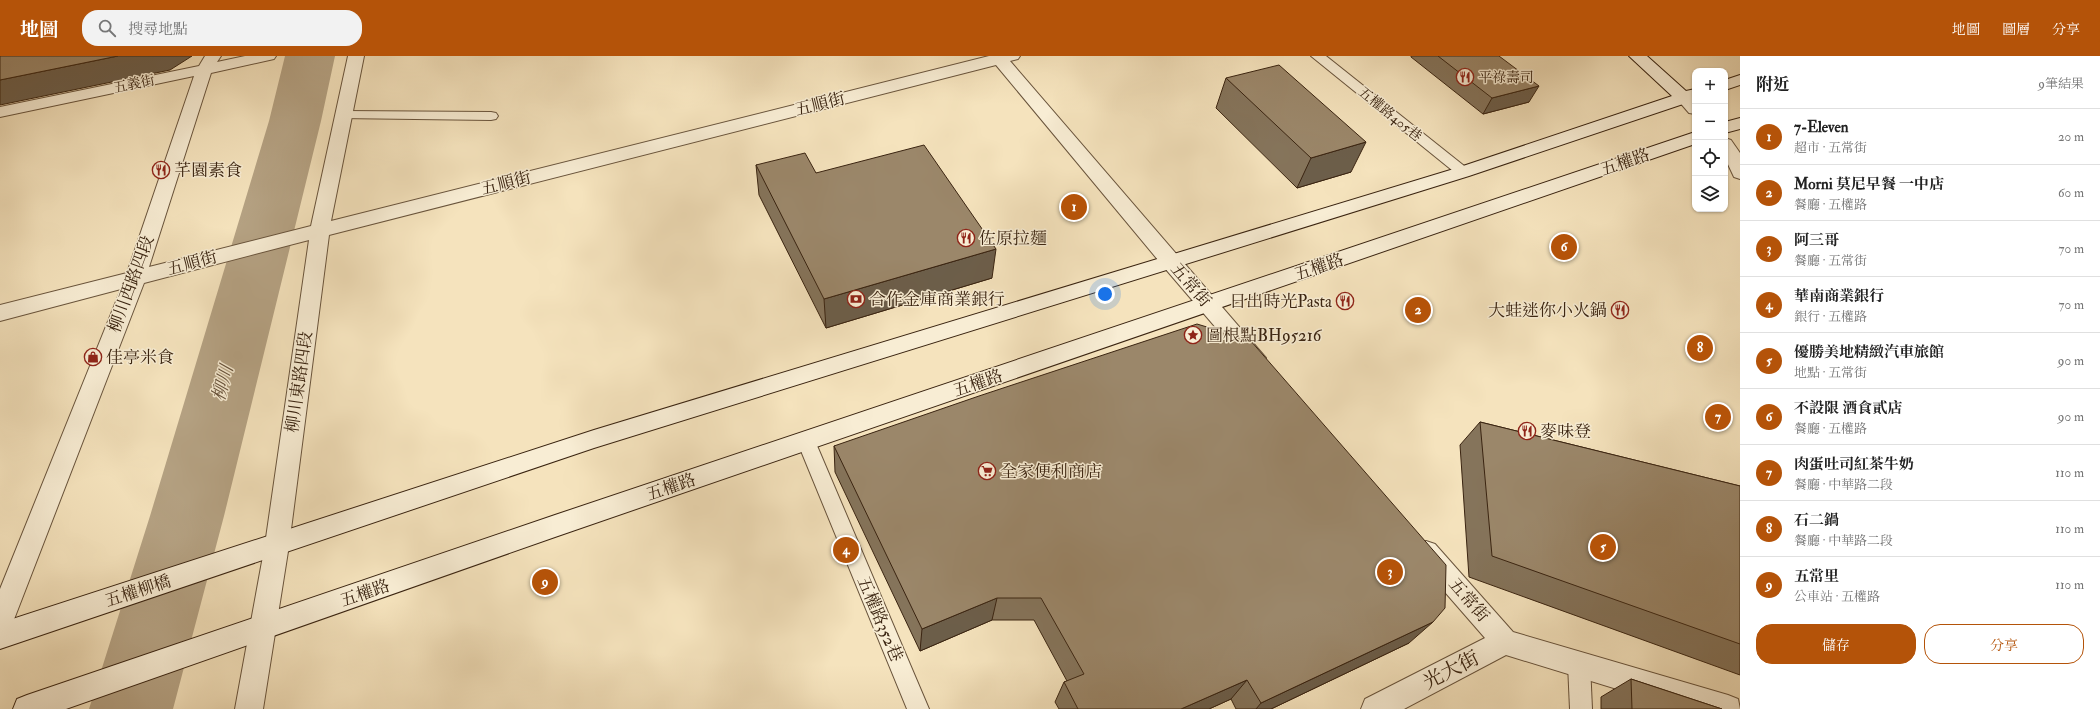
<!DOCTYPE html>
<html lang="zh-TW">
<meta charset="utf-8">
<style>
:root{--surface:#fff;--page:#f2f2f2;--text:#222;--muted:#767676;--line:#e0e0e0;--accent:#b45309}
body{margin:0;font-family:"IM FELL Double Pica","Noto Serif TC",serif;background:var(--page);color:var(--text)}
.controls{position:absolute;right:12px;top:12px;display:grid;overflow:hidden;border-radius:8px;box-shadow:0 1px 3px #0004}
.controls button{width:36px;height:36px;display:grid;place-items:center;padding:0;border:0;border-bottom:1px solid var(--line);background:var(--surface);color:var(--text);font:20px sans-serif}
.you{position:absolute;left:1105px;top:238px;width:14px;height:14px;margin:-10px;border:3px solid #fff;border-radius:50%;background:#1a73e8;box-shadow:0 0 0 6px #1a73e833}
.badge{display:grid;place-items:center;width:26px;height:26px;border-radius:50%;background:var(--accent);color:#fff;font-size:13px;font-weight:700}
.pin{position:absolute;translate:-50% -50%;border:2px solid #fff;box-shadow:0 1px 4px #0006}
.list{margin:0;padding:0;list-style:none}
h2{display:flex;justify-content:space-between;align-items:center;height:52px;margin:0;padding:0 16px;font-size:17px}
h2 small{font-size:13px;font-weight:400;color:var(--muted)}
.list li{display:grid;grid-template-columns:26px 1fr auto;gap:12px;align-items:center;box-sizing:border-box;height:56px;padding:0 16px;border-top:1px solid var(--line)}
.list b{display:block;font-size:15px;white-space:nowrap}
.list p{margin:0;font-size:13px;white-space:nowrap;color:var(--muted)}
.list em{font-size:13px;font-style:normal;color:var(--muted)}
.actions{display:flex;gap:8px;padding:12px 16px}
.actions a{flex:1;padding:9px 0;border:1px solid var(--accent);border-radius:16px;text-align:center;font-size:14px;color:var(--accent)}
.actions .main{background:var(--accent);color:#fff}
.icon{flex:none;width:22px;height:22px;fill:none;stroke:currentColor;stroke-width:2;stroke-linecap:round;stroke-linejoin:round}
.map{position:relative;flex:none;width:1740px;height:653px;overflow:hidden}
header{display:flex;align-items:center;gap:24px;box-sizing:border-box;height:56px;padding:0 20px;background:var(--accent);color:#fff}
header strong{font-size:19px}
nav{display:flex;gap:22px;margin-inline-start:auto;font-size:14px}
.search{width:280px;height:36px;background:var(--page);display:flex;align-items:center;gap:10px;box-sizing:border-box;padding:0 14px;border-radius:16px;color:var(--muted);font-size:15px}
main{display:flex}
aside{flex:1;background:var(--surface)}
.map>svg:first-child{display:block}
</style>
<header>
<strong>地圖</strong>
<div class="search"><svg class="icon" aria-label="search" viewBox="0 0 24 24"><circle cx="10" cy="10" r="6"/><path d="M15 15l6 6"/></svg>搜尋地點</div>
<nav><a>地圖</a><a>圖層</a><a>分享</a></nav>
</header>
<main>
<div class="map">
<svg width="1740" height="653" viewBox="0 0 1740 653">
<rect width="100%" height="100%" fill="#f5e3bd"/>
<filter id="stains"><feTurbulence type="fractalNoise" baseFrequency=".005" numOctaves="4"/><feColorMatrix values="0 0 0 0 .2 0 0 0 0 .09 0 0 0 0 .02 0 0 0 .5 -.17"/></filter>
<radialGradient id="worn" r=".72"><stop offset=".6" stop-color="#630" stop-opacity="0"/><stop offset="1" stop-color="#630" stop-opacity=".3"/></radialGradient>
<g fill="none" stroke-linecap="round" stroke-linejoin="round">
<path fill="#b5a283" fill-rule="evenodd" d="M 285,0 L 335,0 L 321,65 L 224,460 L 173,653 L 89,653 L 150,460 L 269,65 Z"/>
<defs>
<g id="lane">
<path d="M 1311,0 L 1326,0 L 1468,113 L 1470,116 L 1468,119 L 1458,119 Z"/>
<path d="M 344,55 L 491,56 L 496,57 L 498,60 L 496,63 L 491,64 L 339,62 L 337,59 L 339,56 Z"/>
<path d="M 806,377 L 813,379 L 815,385 L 929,653 L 907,653 L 797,385 L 799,379 Z"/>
<path d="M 1579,597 L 1587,600 L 1590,608 L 1592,653 L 1570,653 L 1568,608 L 1571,600 Z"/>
</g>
<g id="street">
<path d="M 205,0 L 221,0 L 217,6 L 245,0 L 276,0 L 274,3 L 211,17 L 149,211 L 311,170 L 348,0 L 364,0 L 331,165 L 989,0 L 1020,0 L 1018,3 L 1010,5 L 1266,302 L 1263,308 L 1255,310 L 1247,308 L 1163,210 L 996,9 L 329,179 L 289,489 L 263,653 L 235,653 L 265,489 L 309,184 L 144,227 L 13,566 L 9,575 L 0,578 L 0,533 L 121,233 L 0,265 L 0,249 L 127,217 L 194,20 L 0,61 L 0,51 L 199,10 Z"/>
<path d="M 1684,37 L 1690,38 L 1695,43 L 1695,58 L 1689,57 L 1676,42 L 1678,38 Z"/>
<path d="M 1725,82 L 1731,84 L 1740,97 L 1740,123 L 1734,121 L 1725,102 Z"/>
<path d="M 1426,485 L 1435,488 L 1513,576 L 1728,639 L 1738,643 L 1740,653 L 1682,653 L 1506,599 L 1404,653 L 1361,653 L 1365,643 L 1485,582 L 1417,504 L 1413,496 L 1417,488 Z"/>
</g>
<g id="secondary">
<path d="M 1629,0 L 1647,0 L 1686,35 L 1695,33 L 1695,44 L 1469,120 L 594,392 L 0,593 L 0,567 L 594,374 L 1457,112 L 1672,40 Z"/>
<path d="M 1740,19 L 1740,29 L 1725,34 L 1725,24 Z"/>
<path d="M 1740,62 L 1740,73 L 1725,77 L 1725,66 Z"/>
<path d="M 1695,76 L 1695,88 L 555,481 L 66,653 L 13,653 L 17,643 L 27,639 L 555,459 Z"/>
</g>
</defs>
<use href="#lane" stroke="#69543c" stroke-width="2"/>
<use href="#street" stroke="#69543c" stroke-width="2"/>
<use href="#secondary" stroke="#3a2411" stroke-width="2"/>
<use href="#lane" fill="#f8edd4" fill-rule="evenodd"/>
<use href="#street" fill="#f8edd4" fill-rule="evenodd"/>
<use href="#secondary" fill="#f8edd4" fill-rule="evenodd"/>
</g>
<g fill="#85745b" stroke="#3a2411">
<path d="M 1411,0 L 1499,0 L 1529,46 L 1483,58 L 1411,1 Z"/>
<path d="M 1226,22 L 1351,116 L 1297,132 L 1216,52 Z"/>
<path d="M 756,109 L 816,117 L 992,222 L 826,272 L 759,139 Z"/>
<path d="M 1480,366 L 1740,430 L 1740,619 L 1469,521 L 1460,389 Z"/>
<path d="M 834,390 L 1409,587 L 1271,653 L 1236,653 L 1231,643 L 1209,653 L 1059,653 L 1055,646 L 1064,626 L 1067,625 L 1034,564 L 992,564 L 920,595 L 835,416 Z"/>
<path d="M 1631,623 L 1722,653 L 1601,653 L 1601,641 Z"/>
</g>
<g fill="#6c5e4a" stroke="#3a2411">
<path d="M 118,0 L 192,0 L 170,14 L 0,49 L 0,24 Z"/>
<path d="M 1539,30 L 1529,46 L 1483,58 L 1492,42 Z"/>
<path d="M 1366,86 L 1351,116 L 1297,132 L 1311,102 Z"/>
<path d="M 996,193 L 992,222 L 826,272 L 824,243 Z"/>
<path d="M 997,542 L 992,564 L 920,595 L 922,573 Z"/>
<path d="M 1433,566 L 1409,587 L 1271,653 L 1256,653 L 1261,647 Z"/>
<path d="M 1247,624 L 1231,643 L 1209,653 L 1181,653 Z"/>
</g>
<g fill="#9b876a" stroke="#3a2411">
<path d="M 0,0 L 118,0 L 0,24 Z"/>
<path d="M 1438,0 L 1499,0 L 1539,30 L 1492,42 Z"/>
<path d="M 1279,9 L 1366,86 L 1311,102 L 1226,22 Z"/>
<path d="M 924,89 L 996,193 L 824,243 L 756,109 L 805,97 L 816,117 Z"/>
<path d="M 1197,268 L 1250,284 L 1446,509 L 1445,552 L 1433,566 L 1261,647 L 1247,624 L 1181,653 L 1078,653 L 1064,626 L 1084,618 L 1041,542 L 997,542 L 922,573 L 834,390 L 979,340 Z"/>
<path d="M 1480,366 L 1740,430 L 1740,588 L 1492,500 Z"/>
<path d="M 1631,623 L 1722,653 L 1632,653 Z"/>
</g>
<defs>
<symbol id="restaurant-ring" viewBox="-11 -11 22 22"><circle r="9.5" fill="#f8edd4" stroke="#8f2418" stroke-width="1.5"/><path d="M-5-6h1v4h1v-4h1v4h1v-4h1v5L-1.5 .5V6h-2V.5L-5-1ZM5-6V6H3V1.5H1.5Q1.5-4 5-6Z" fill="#8f2418"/></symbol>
<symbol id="bank-ring" viewBox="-11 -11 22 22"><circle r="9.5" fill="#f8edd4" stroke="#8f2418" stroke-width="1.5"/><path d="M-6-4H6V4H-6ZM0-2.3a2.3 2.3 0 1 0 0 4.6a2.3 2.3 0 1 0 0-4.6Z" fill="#8f2418"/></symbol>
<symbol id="sight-ring" viewBox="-11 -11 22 22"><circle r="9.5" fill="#f8edd4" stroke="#8f2418" stroke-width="1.5"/><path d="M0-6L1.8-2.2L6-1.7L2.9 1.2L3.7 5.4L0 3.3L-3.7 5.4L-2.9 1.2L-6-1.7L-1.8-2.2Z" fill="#8f2418"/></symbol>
<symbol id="shop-ring" viewBox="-11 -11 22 22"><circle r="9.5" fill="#f8edd4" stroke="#8f2418" stroke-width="1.5"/><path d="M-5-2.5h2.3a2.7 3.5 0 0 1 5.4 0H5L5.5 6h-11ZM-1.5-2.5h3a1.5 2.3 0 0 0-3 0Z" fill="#8f2418"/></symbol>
<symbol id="supermarket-ring" viewBox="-11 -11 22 22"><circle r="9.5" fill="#f8edd4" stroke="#8f2418" stroke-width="1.5"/><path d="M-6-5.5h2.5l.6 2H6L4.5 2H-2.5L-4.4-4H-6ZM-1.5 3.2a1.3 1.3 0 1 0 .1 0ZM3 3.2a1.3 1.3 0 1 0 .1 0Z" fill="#8f2418"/></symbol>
</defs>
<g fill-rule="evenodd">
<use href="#restaurant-ring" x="1455" y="11" width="20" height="20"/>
<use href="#restaurant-ring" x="151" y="104" width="20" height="20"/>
<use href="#restaurant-ring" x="956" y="172" width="20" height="20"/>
<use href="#bank-ring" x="846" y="233" width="20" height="20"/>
<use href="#restaurant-ring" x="1335" y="235" width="20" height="20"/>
<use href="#restaurant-ring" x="1610" y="244" width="20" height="20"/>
<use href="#sight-ring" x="1183" y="269" width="20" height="20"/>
<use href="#shop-ring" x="83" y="291" width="20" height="20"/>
<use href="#restaurant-ring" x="1517" y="365" width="20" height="20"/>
<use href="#supermarket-ring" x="977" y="405" width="20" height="20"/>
</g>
<g text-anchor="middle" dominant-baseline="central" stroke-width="3" stroke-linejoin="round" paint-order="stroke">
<g font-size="14" fill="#3a2411" stroke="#f8edd4" text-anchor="start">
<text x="1478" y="21">平祿壽司</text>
</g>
<g font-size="14" fill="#3a2411" stroke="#f8edd4">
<text transform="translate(134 28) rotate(-12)">五義街</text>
<text transform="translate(1390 58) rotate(39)">五權路405巷</text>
</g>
<g font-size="17" fill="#3a2411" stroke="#f8edd4">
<text transform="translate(820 48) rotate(-14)">五順街</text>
<text transform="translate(1625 106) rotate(-19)">五權路</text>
<text transform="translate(506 127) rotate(-14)">五順街</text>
<text transform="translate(192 207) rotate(-15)">五順街</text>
<text transform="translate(1319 211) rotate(-19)">五權路</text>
<text transform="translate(131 228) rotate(-70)">柳川西路四段</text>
<text transform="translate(1191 229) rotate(49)">五常街</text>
<text transform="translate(299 326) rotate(-82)">柳川東路四段</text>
<text transform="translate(978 327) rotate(-19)">五權路</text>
<text transform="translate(671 431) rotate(-19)">五權路</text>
<text transform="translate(138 535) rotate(-18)">五權柳橋</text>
<text transform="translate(365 537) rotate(-19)">五權路</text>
<text transform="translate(1469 544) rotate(49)">五常街</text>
<text transform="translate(880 563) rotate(67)">五權路352巷</text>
</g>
<g font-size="17" fill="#3a2411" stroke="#f8edd4" text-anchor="start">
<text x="174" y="114">芊園素食</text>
<text x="979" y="182">佐原拉麵</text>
<text x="869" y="243">合作金庫商業銀行</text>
<text x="1332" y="245" text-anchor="end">日出時光Pasta</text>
<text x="1607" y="254" text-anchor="end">大蛙迷你小火鍋</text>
<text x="1206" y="279">圖根點BH95216</text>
<text x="106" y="301">佳亭米食</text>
<text x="1540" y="375">麥味登</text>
<text x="1000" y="415">全家便利商店</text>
</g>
<g font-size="18" font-style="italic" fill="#655039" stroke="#f8edd4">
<text transform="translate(223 327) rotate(-75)">柳川</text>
</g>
<g font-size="20" fill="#3a2411" stroke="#f8edd4">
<text transform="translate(1451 614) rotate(-27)">光大街</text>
</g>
</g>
<rect width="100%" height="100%" filter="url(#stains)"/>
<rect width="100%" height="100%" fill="url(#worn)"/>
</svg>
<div class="controls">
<button>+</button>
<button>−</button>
<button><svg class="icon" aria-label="locate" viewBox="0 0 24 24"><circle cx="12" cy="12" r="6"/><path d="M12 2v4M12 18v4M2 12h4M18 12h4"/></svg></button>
<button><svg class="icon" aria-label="layers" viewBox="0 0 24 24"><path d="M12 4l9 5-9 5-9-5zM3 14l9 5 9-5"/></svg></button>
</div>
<div class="you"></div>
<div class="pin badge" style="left:1074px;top:151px">1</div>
<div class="pin badge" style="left:1418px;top:254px">2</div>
<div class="pin badge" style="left:1390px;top:516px">3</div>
<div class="pin badge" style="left:846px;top:494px">4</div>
<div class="pin badge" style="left:1603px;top:491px">5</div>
<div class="pin badge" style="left:1564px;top:191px">6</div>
<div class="pin badge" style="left:1718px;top:361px">7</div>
<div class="pin badge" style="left:1700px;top:292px">8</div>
<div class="pin badge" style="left:545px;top:526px">9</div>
</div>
<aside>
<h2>附近<small>9筆結果</small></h2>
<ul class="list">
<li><span class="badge">1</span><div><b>7-Eleven</b><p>超市 · 五常街</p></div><em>20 m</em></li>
<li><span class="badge">2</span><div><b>Morni 莫尼早餐 一中店</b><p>餐廳 · 五權路</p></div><em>60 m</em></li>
<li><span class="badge">3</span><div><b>阿三哥</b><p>餐廳 · 五常街</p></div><em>70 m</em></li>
<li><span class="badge">4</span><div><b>華南商業銀行</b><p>銀行 · 五權路</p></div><em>70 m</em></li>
<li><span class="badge">5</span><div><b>優勝美地精緻汽車旅館</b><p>地點 · 五常街</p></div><em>90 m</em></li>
<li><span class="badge">6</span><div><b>不設限 酒食貳店</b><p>餐廳 · 五權路</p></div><em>90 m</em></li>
<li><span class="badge">7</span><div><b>肉蛋吐司紅茶牛奶</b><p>餐廳 · 中華路二段</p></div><em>110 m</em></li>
<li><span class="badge">8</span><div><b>石二鍋</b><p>餐廳 · 中華路二段</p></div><em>110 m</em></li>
<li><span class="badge">9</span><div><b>五常里</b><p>公車站 · 五權路</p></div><em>110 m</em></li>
</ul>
<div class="actions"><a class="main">儲存</a><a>分享</a></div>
</aside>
</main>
